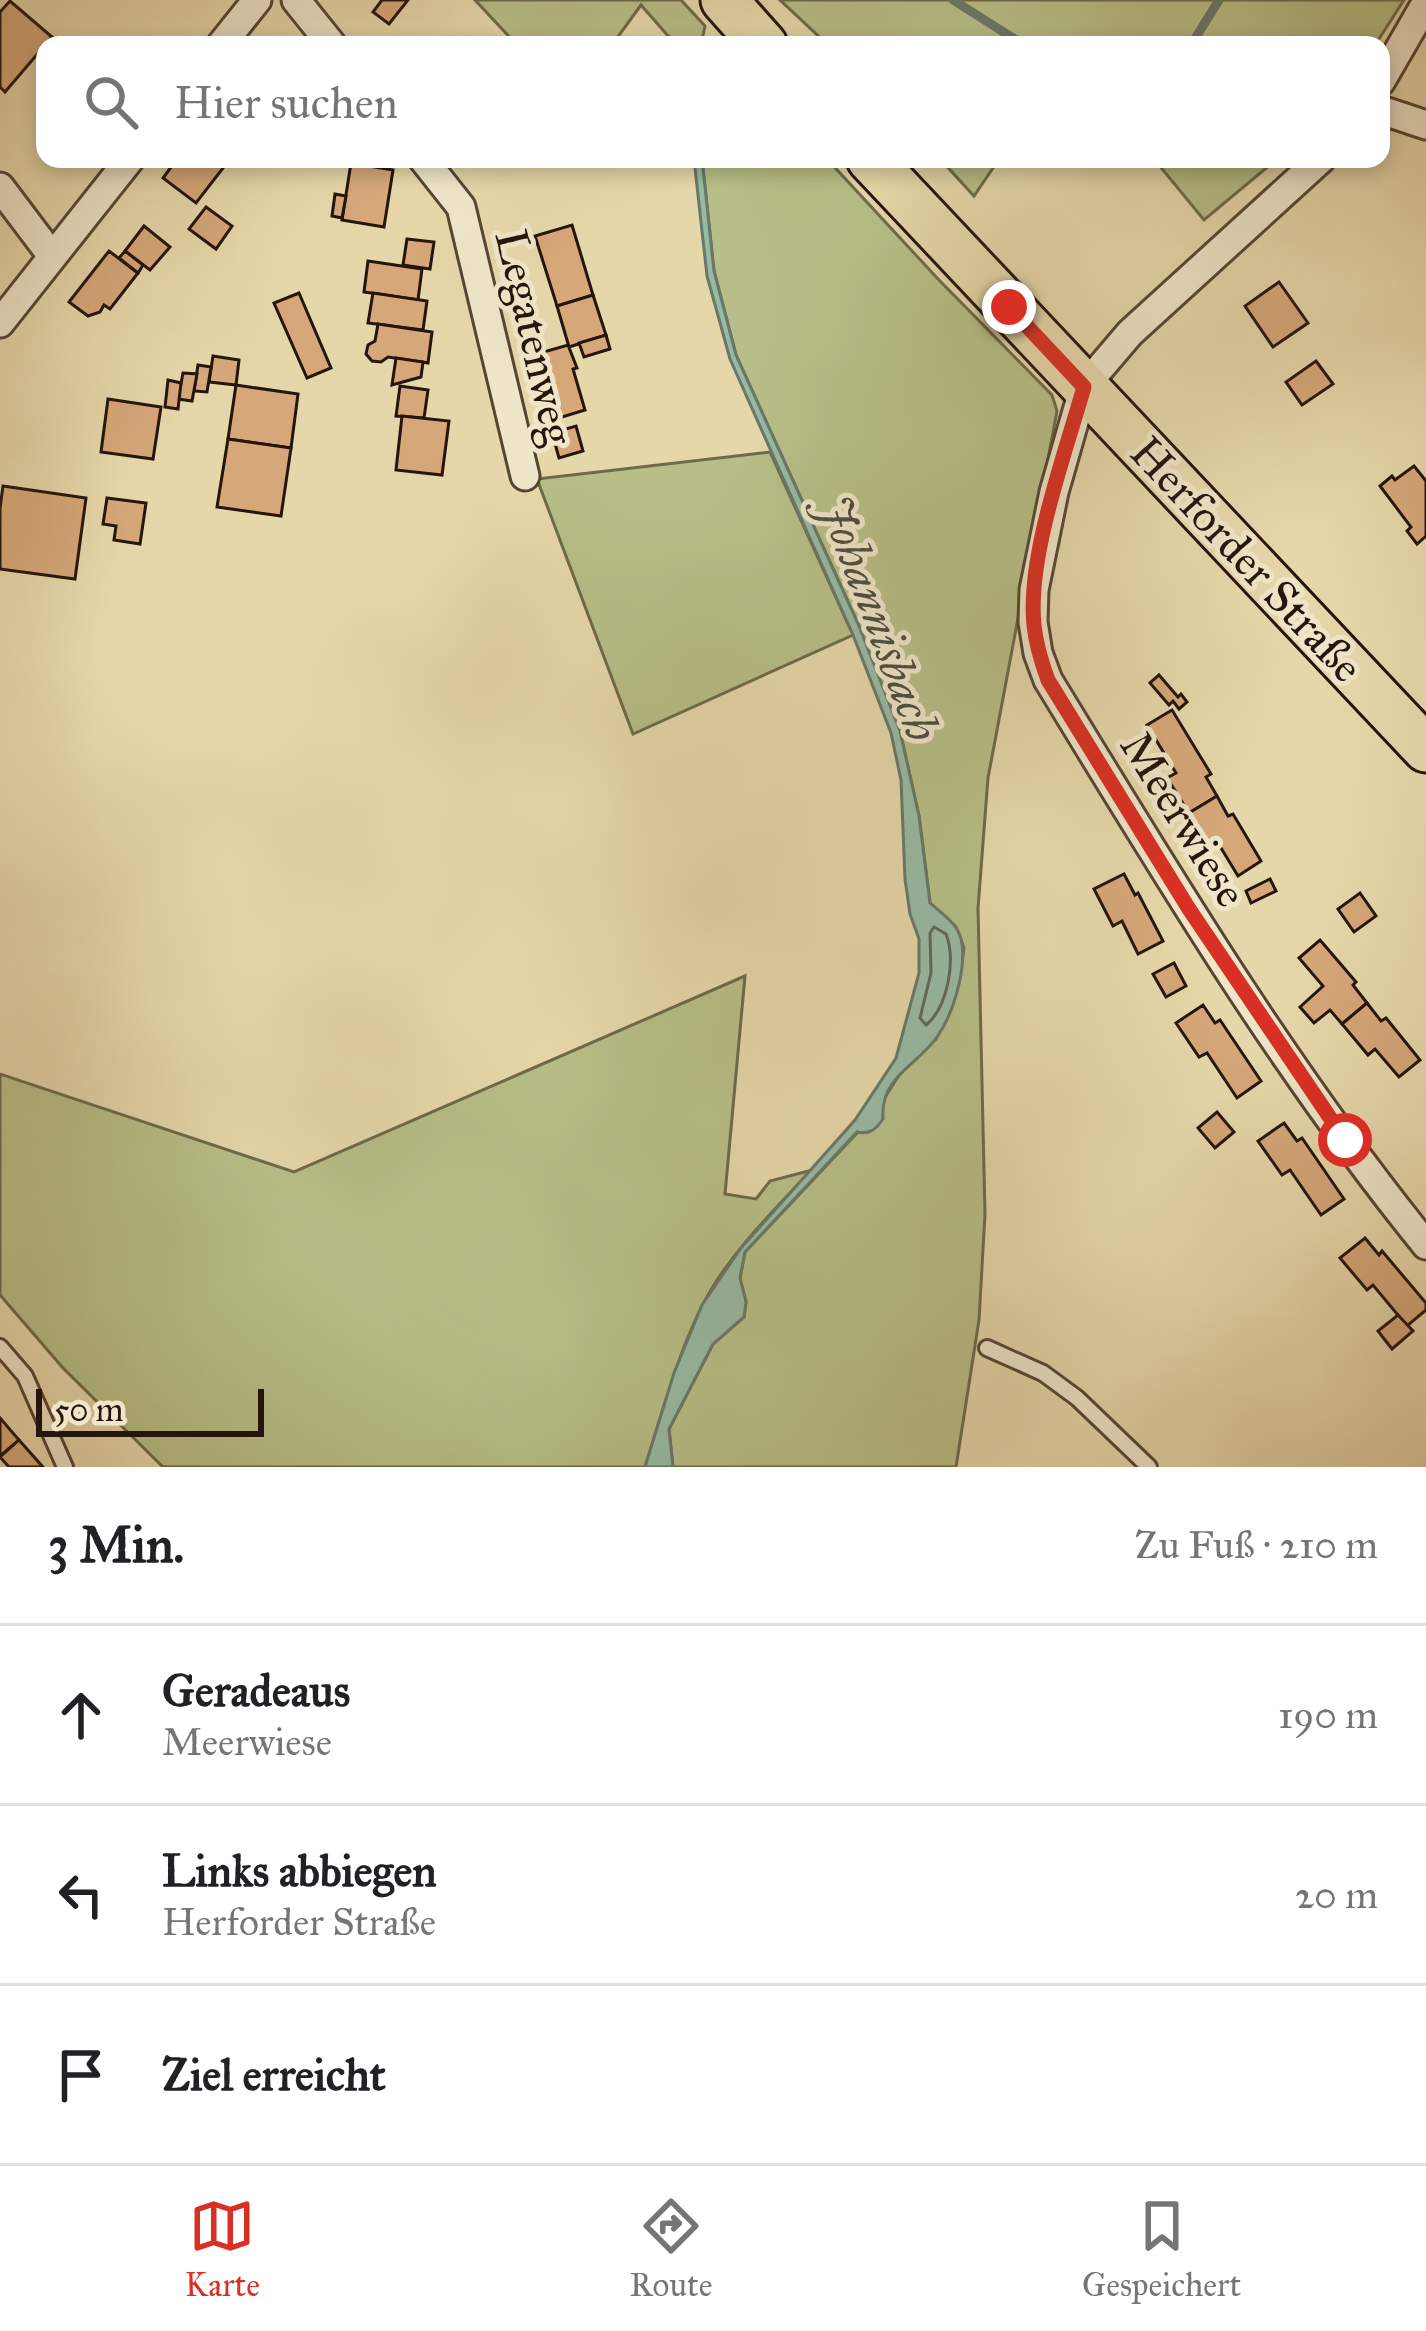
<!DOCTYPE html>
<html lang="de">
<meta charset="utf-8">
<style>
:root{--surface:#fff;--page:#f6f6f6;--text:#202124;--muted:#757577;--line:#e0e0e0;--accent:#d93025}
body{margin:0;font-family:"IM FELL Great Primer",serif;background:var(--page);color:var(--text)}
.scale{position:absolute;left:36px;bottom:30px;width:228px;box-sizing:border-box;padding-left:12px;border:6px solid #25150d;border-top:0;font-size:33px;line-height:42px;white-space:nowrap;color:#25150d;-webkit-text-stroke:9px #efe5c8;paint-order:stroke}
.stop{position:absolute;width:36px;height:36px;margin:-27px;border:9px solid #d93025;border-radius:50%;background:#fff}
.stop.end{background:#d93025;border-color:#fff;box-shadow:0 3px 12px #0008}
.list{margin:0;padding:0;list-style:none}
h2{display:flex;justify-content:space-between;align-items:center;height:156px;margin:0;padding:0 48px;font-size:51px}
h2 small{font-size:39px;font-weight:400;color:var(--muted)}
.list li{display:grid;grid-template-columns:78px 1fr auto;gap:36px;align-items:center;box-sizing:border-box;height:180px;padding:0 48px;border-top:3px solid var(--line)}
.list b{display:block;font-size:45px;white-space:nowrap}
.list p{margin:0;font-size:39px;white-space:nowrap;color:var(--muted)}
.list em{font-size:39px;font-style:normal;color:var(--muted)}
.icon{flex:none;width:66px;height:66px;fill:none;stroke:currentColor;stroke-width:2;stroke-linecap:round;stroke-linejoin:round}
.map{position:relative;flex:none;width:1426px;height:1467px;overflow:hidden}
.search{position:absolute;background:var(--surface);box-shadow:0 6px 18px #0003;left:36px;right:36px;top:36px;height:132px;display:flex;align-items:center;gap:30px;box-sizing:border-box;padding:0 42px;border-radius:24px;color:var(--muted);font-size:45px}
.sheet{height:696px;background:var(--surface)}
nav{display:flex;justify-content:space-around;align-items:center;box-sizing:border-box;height:168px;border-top:3px solid var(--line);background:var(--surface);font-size:33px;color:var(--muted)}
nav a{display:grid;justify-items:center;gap:6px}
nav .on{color:var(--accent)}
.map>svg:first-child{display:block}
</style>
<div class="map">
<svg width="1426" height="1467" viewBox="0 0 1426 1467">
<rect width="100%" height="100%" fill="#e6d7aa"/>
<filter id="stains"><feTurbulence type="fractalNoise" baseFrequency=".00167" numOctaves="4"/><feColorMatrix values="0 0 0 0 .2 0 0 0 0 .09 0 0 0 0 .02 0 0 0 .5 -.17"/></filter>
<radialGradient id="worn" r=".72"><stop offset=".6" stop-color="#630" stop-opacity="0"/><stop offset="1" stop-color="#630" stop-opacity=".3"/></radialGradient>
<g fill="#b7be87" stroke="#6e6a4a" stroke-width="3">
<path d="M 475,0 L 681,0 L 705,26 L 701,45 L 676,45 L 641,5 L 612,45 L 517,45 Z"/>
<path d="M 780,0 L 1404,0 L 1375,45 L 828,45 Z"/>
<path d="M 702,159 L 827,159 L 938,279 L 1052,395 L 1057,411 L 988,778 L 978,908 L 985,1214 L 979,1320 L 956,1467 L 673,1467 L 669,1429 L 713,1344 L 744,1317 L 746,1302 L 740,1278 L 745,1252 L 858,1132 L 882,1102 L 903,1069 L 936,1039 L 951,1010 L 959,983 L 964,948 L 956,927 L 930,903 L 919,816 L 900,731 L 859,626 L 736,355 L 714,271 Z"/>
<path d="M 940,159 L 999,159 L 974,196 Z"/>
<path d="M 1154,159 L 1277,159 L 1204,220 Z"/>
<path d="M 770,452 L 853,635 L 633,734 L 537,479 Z"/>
<path d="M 745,976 L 725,1194 L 756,1199 L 770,1181 L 812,1170 C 772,1212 727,1256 701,1308 C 676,1359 662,1414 645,1467 L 163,1467 L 63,1368 L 0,1295 L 0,1074 L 294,1172 Z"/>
</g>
<path fill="#97baa4" stroke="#697868" stroke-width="3" d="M 694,159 L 702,159 L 714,271 L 736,355 L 859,626 L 900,731 L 919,816 L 930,903 C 939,911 951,919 957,929 C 972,955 954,1013 937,1037 C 917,1066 880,1076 883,1119 C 876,1129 870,1135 857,1132 L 745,1252 L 740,1278 L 746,1302 L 744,1317 L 713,1344 L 669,1429 L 673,1467 L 645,1467 L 674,1373 L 702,1305 L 741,1248 L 855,1120 L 896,1058 L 919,973 L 919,939 L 910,914 L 905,879 L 901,780 L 891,733 L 853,635 L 730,359 L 707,276 Z"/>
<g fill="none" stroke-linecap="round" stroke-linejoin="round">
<path stroke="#5e6858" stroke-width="3" d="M 934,927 L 946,934 C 956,960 948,1007 926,1025 L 920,1018 L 931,973 L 930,933 Z"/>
<g stroke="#697868" stroke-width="9">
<path d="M 953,0 L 1024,45"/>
<path d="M 1191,45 L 1219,0"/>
</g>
</g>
<g fill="#d5a779" stroke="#25150d" stroke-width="3">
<path d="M 382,0 L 408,0 L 389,24 L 373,12 Z"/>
<path d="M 10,1 L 52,37 L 5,92 L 0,87 L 0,12 Z"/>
<path d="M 177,159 L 230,159 L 196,203 L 163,178 Z"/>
<path d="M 351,163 L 393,170 L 384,227 L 342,220 Z"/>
<path d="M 335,194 L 346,196 L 342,218 L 332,216 Z"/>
<path d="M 206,207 L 232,226 L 216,249 L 189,229 Z"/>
<path d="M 572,225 L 593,295 L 557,306 L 535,236 Z"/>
<path d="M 144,226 L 170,247 L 150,270 L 125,251 Z"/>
<path d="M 407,239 L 434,242 L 430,269 L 403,265 Z"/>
<path d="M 109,251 L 138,273 L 110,309 L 104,305 L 100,312 L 88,316 L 69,302 Z"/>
<path d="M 125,251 L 143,265 L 138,273 L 119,258 Z"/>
<path d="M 368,261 L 422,269 L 418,300 L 364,292 Z"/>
<path d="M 1279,282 L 1308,323 L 1273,347 L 1245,306 Z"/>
<path d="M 299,293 L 331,368 L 307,378 L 274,303 Z"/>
<path d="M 373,293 L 427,301 L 423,330 L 368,323 Z"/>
<path d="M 593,295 L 606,335 L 569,347 L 557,306 Z"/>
<path d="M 378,324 L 432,332 L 428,363 L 388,357 L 381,362 L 372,361 L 366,354 L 368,345 L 375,341 Z"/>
<path d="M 606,335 L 610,349 L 584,357 L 579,343 Z"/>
<path d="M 568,345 L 577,368 L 573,369 L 585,410 L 546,422 L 526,357 Z"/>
<path d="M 213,356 L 239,360 L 236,385 L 209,382 Z"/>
<path d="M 396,358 L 423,362 L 421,377 L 392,385 Z"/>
<path d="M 1316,361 L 1333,384 L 1302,405 L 1286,382 Z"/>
<path d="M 198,365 L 211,367 L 207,392 L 194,391 Z"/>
<path d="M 183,373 L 197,374 L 192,401 L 178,399 Z"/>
<path d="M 168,380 L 181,383 L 178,409 L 165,407 Z"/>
<path d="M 236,385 L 298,394 L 291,448 L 228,439 Z"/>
<path d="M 400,386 L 428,390 L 424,418 L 396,416 Z"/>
<path d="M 108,399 L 161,407 L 153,459 L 101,452 Z"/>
<path d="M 402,416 L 449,421 L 442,475 L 396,470 Z"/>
<path d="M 576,426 L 583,451 L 559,458 L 552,433 Z"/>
<path d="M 228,439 L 291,448 L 281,516 L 217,507 Z"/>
<path d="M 1414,466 L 1426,481 L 1426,536 L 1417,544 L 1407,531 L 1411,527 L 1380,486 L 1392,476 L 1395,480 Z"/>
<path d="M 3,486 L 86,498 L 75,579 L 0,569 L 0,508 Z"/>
<path d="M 107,498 L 146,503 L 140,544 L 114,540 L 116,526 L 103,524 Z"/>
<path d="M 1159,675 L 1178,697 L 1181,694 L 1187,702 L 1179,709 L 1173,701 L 1169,705 L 1150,683 Z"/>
<path d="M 1172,710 L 1211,774 L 1206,777 L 1217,796 L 1189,813 L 1167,778 L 1176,773 L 1147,725 Z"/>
<path d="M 1217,796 L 1228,816 L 1233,814 L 1261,861 L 1238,876 L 1218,843 L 1210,848 L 1189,813 Z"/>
<path d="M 1124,874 L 1135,895 L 1138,893 L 1163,941 L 1138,954 L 1122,921 L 1113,926 L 1094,889 Z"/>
<path d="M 1270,879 L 1276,891 L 1251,903 L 1246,891 Z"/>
<path d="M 1360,893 L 1376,916 L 1354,932 L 1338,909 Z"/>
<path d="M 1320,940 L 1356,982 L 1353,985 L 1367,1003 L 1342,1024 L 1330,1010 L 1314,1023 L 1300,1007 L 1323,986 L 1299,958 Z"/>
<path d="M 1174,963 L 1186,986 L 1166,997 L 1153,974 Z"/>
<path d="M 1367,1003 L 1381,1021 L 1386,1018 L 1420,1060 L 1399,1077 L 1375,1049 L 1368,1055 L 1342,1024 Z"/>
<path d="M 1203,1005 L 1215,1023 L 1220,1020 L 1261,1081 L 1237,1098 L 1207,1053 L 1199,1057 L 1176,1023 Z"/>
<path d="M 1217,1112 L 1234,1132 L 1215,1148 L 1198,1128 Z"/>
<path d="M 1284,1123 L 1297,1141 L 1302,1138 L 1344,1199 L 1321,1215 L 1290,1170 L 1282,1175 L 1258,1141 Z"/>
<path d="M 1365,1238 L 1379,1255 L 1382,1251 L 1426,1303 L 1426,1310 L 1407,1326 L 1373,1285 L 1367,1290 L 1340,1258 Z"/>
<path d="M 1398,1315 L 1413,1331 L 1392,1349 L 1378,1331 Z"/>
<path d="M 0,1418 L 19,1440 L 0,1456 Z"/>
<path d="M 19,1440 L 43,1467 L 9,1467 L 0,1457 Z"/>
</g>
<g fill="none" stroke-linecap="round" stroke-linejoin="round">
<defs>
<g id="service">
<path d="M 0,1347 L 25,1376 L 65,1467"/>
<path d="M 987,1348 L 1043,1373 L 1077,1398 L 1149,1467"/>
</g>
<g id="minor">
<path d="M 296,0 L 332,45"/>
<path d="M 221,45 L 257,0"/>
<path d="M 1381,81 L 1426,3"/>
<path d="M 1381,110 L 1426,125"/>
<path d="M 423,159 L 461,207 L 525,476"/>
<path d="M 1321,159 L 1130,333 L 1084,387 L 1054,492 L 1034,590 L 1033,622 L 1038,653 L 1048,680 C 1166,873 1283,1069 1426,1245"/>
<path d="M 0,187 L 52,256"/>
<path d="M 0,323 L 130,159"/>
</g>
<g id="primary">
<path d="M 724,0 L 764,45"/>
<path d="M 870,159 L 1426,749"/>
</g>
</defs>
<use href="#service" stroke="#554634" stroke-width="20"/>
<use href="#minor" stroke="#554634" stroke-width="33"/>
<use href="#primary" stroke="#25150d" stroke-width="51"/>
<use href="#service" stroke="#efe5c8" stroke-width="14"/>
<use href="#minor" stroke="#efe5c8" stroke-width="27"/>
<use href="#primary" stroke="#e6d7aa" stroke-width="45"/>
</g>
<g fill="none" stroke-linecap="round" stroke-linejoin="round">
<path stroke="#d93025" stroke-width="15" d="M 1009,307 L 1084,387 C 1065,454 1027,557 1034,625 C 1036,645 1041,661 1048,680 L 1189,909 L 1345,1140"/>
</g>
<g text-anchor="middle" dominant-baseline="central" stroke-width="10" stroke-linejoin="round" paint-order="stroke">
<g font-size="45" fill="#25150d" stroke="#efe5c8">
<text transform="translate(535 337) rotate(77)">Legatenweg</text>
<text transform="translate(1247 559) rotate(47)">Herforder Straße</text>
<text transform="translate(1184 819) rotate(58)">Meerwiese</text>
</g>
<g font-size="48" font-style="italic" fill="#4d4f42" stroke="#efe5c8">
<text transform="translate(879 618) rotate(69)">Johannisbach</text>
</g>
</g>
<rect width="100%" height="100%" filter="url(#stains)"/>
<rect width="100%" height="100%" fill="url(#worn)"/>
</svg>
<div class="scale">50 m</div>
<div class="stop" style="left:1345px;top:1140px"></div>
<div class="stop end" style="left:1009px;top:307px"></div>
<div class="search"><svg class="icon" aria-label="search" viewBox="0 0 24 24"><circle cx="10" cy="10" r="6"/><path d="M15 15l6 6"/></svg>Hier suchen</div>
</div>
<section class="sheet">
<h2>3 Min.<small>Zu Fuß · 210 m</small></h2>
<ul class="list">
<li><svg class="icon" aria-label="ahead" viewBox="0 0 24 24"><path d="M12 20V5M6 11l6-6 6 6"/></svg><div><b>Geradeaus</b><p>Meerwiese</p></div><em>190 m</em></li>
<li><svg class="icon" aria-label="left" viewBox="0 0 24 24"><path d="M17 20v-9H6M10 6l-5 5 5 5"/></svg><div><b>Links abbiegen</b><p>Herforder Straße</p></div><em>20 m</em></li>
<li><svg class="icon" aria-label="arrive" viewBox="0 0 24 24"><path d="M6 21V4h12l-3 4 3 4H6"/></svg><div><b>Ziel erreicht</b></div></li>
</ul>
</section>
<nav>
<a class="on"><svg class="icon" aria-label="map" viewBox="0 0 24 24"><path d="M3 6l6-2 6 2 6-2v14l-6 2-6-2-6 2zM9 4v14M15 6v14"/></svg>Karte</a>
<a><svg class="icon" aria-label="directions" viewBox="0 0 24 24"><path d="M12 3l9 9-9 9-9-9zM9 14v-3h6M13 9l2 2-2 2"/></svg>Route</a>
<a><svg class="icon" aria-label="saved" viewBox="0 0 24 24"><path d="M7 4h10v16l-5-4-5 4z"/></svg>Gespeichert</a>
</nav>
